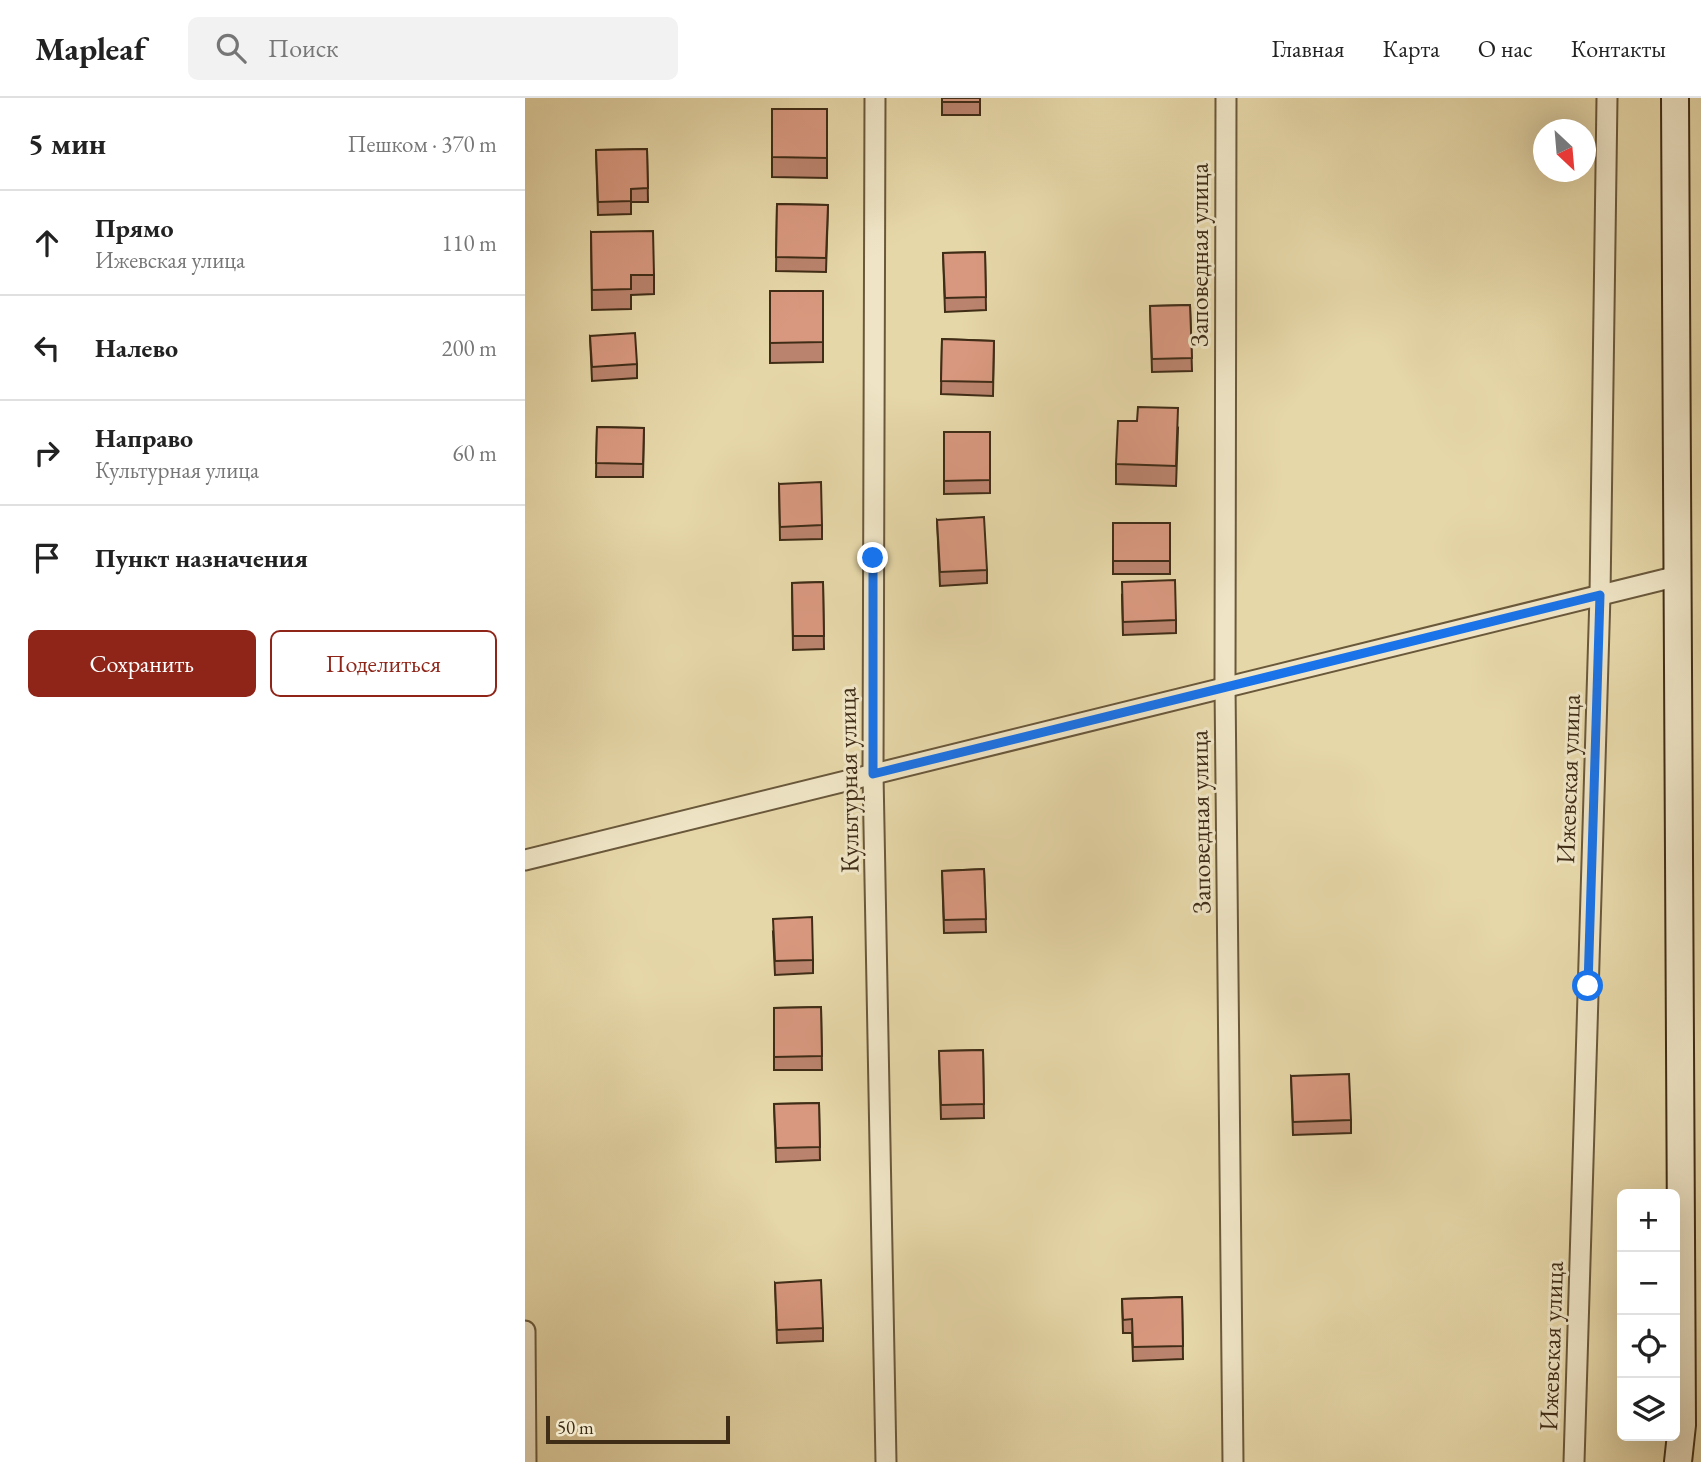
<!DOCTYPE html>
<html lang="ru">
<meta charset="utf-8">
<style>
:root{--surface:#fff;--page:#f2f2f2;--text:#222;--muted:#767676;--line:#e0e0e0;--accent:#8f2418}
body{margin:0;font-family:"EB Garamond",serif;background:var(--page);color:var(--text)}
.controls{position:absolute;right:21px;bottom:21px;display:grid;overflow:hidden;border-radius:10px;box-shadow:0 7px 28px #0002}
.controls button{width:63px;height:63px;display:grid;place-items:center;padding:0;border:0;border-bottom:2px solid var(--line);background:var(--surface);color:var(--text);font:35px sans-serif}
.compass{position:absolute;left:1008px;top:21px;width:63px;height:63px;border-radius:50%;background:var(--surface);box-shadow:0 7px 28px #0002;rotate:154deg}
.scale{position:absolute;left:21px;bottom:18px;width:184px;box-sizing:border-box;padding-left:7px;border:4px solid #402d17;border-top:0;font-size:19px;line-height:24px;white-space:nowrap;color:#402d17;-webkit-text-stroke:5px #efe5c6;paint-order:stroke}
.stop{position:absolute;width:21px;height:21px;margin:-16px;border:5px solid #1a73e8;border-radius:50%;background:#fff}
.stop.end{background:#1a73e8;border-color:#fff;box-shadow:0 2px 7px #0008}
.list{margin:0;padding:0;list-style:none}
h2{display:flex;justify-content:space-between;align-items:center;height:91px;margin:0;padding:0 28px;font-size:30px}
h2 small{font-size:23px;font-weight:400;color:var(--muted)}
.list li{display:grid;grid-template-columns:46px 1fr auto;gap:21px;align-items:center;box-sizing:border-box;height:105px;padding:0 28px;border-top:2px solid var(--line)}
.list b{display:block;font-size:26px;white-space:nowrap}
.list p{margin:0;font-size:23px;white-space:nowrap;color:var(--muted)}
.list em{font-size:23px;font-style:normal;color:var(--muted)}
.actions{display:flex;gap:14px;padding:21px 28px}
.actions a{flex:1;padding:16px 0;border:2px solid var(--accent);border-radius:10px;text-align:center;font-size:24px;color:var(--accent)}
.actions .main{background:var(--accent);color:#fff}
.icon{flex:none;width:38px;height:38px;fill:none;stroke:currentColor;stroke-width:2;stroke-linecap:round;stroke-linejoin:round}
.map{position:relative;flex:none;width:1176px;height:1364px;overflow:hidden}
header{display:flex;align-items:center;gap:42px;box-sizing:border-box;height:98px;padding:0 35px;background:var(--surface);border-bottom:2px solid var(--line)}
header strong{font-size:33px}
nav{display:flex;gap:38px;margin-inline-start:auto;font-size:24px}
.search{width:490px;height:63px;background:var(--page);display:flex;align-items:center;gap:18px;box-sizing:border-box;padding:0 24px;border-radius:10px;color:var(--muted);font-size:26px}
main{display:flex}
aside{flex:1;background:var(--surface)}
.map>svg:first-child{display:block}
</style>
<header>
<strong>Mapleaf</strong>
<div class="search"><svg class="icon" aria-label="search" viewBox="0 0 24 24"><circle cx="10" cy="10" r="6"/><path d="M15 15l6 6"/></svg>Поиск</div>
<nav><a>Главная</a><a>Карта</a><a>О нас</a><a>Контакты</a></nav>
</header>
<main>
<aside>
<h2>5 мин<small>Пешком · 370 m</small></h2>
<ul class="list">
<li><svg class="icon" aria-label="ahead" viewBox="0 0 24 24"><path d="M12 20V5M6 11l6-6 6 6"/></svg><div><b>Прямо</b><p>Ижевская улица</p></div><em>110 m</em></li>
<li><svg class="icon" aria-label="left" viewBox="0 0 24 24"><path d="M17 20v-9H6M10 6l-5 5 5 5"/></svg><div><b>Налево</b></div><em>200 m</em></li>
<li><svg class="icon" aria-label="right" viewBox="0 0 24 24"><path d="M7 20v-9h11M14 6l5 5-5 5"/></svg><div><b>Направо</b><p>Культурная улица</p></div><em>60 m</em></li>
<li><svg class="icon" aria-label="arrive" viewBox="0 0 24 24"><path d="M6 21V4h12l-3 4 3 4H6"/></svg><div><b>Пункт назначения</b></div></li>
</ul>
<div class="actions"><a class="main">Сохранить</a><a>Поделиться</a></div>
</aside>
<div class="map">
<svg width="1176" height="1364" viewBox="0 0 1176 1364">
<rect width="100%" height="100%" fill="#e6d7a8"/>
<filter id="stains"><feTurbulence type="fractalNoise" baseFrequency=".00286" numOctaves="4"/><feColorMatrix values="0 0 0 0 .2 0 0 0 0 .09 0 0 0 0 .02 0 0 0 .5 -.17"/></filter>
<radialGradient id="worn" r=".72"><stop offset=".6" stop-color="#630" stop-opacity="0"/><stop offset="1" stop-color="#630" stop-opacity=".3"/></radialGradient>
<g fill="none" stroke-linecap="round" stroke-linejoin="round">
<defs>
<g id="street">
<path d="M 350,0 L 348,676 L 361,1364"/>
<path d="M 701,0 L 700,588 L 708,1364"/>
<path d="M 0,762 L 1153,478"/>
<path d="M 0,1233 L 1,1364"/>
<path d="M 1049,1364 L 1075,497 L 1082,0"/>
</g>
<path id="secondary" d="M 1150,0 L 1157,1327 L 1153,1364"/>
</defs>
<use href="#street" stroke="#6a583b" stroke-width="23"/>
<use href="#secondary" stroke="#402d17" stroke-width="30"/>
<use href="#street" stroke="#efe5c6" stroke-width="19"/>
<use href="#secondary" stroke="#efe5c6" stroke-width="26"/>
</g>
<g fill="#ba836d" stroke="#402d17" stroke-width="2">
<rect x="417" y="0" width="38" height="17"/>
<path d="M 247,11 L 302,11 L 302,80 L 247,79 Z"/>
<path d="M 122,51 L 123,104 L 106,104 L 106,116 L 73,117 L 71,52 Z"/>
<path d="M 252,106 L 303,107 L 301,174 L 251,173 Z"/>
<path d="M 66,134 L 129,177 L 129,196 L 106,197 L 106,211 L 67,212 Z"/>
<path d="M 460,154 L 461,212 L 420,214 L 418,155 Z"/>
<path d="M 245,193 L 298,193 L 298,264 L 245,265 Z"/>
<path d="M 665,207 L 667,273 L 627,274 L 625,208 Z"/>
<path d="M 65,238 L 112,266 L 112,280 L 67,283 Z"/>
<path d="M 417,241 L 469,243 L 468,298 L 416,296 Z"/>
<path d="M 72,329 L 119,330 L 118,379 L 71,379 Z"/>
<path d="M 653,330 L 651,388 L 591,386 L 591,366 Z"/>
<path d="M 419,334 L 465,334 L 465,395 L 419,396 Z"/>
<path d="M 254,386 L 297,427 L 297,441 L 255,442 Z"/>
<path d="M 412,422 L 462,472 L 462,485 L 415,488 Z"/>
<rect x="588" y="425" width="57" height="51"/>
<path d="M 298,484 L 299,551 L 268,552 L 267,485 Z"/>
<path d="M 597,497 L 651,522 L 651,535 L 598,537 Z"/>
<path d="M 459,771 L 461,834 L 419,835 L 417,773 Z"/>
<path d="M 248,834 L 288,862 L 288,875 L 250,877 Z"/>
<path d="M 296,909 L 297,972 L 249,972 L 249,910 Z"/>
<path d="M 458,952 L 459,1020 L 416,1021 L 414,953 Z"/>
<path d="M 766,978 L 826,1022 L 826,1035 L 768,1037 Z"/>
<path d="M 294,1005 L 295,1062 L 251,1064 L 249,1006 Z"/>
<path d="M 250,1185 L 298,1230 L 298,1243 L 252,1245 Z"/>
<path d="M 657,1199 L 658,1261 L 608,1263 L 607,1235 L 598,1235 L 597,1201 Z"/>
</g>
<g fill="#d8987f" stroke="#402d17" stroke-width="2">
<rect x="417" y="0" width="38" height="4"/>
<path d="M 247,11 L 302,11 L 302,60 L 247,59 Z"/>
<path d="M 122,51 L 123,90 L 106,91 L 106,103 L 73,104 L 71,52 Z"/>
<path d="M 252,106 L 303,107 L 301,160 L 251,159 Z"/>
<path d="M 128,133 L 129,177 L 106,177 L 106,191 L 67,192 L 66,134 Z"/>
<path d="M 460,154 L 461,199 L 420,200 L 418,155 Z"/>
<path d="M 245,193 L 298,193 L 298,244 L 245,245 Z"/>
<path d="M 665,207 L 667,260 L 627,261 L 625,208 Z"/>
<path d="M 110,235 L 112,266 L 67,269 L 65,238 Z"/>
<path d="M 417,241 L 469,243 L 468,284 L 416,283 Z"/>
<path d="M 613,309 L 653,310 L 651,368 L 591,366 L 593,323 L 612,323 Z"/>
<path d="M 72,329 L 119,330 L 118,366 L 71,365 Z"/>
<path d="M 419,334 L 465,334 L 465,382 L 419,383 Z"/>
<path d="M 296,384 L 297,427 L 255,429 L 254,386 Z"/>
<path d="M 459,419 L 462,472 L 415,474 L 412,422 Z"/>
<rect x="588" y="425" width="57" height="38"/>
<path d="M 650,482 L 651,522 L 598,524 L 597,484 Z"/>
<path d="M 298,484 L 299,538 L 268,538 L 267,485 Z"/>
<path d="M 459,771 L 461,821 L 419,822 L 417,773 Z"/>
<path d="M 287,819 L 288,862 L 250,863 L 248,821 Z"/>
<path d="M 296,909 L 297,958 L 249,959 L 249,910 Z"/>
<path d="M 458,952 L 459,1006 L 416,1007 L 414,953 Z"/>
<path d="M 824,976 L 826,1022 L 768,1024 L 766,978 Z"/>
<path d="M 294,1005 L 295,1049 L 251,1050 L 249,1006 Z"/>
<path d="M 296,1182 L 298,1230 L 252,1232 L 250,1185 Z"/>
<path d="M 657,1199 L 658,1248 L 608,1249 L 607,1221 L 598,1222 L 597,1201 Z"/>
</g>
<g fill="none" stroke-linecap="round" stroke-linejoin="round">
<path stroke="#1a73e8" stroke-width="9" d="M 348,460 L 348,676 L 1075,497 L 1063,888"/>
</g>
<g text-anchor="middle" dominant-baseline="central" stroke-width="6" stroke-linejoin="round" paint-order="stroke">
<g font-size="26" fill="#402d17" stroke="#efe5c6">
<text transform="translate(674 157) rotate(-90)">Заповедная улица</text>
<text transform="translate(1043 681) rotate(-88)">Ижевская улица</text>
<text transform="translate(323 682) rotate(-91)">Культурная улица</text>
<text transform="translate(675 724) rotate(-91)">Заповедная улица</text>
<text transform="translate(1026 1248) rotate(-88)">Ижевская улица</text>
</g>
</g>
<rect width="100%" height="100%" filter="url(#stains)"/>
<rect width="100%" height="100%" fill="url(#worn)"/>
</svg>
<div class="controls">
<button>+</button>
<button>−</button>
<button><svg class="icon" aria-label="locate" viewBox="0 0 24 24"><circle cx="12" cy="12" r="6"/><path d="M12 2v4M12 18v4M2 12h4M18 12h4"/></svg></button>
<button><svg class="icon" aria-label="layers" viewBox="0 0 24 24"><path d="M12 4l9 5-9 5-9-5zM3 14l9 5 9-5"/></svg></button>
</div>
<svg class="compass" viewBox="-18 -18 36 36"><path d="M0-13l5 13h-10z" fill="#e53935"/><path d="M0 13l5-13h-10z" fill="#767676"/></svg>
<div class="scale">50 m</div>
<div class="stop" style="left:1063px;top:888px"></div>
<div class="stop end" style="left:348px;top:460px"></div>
</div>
</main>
